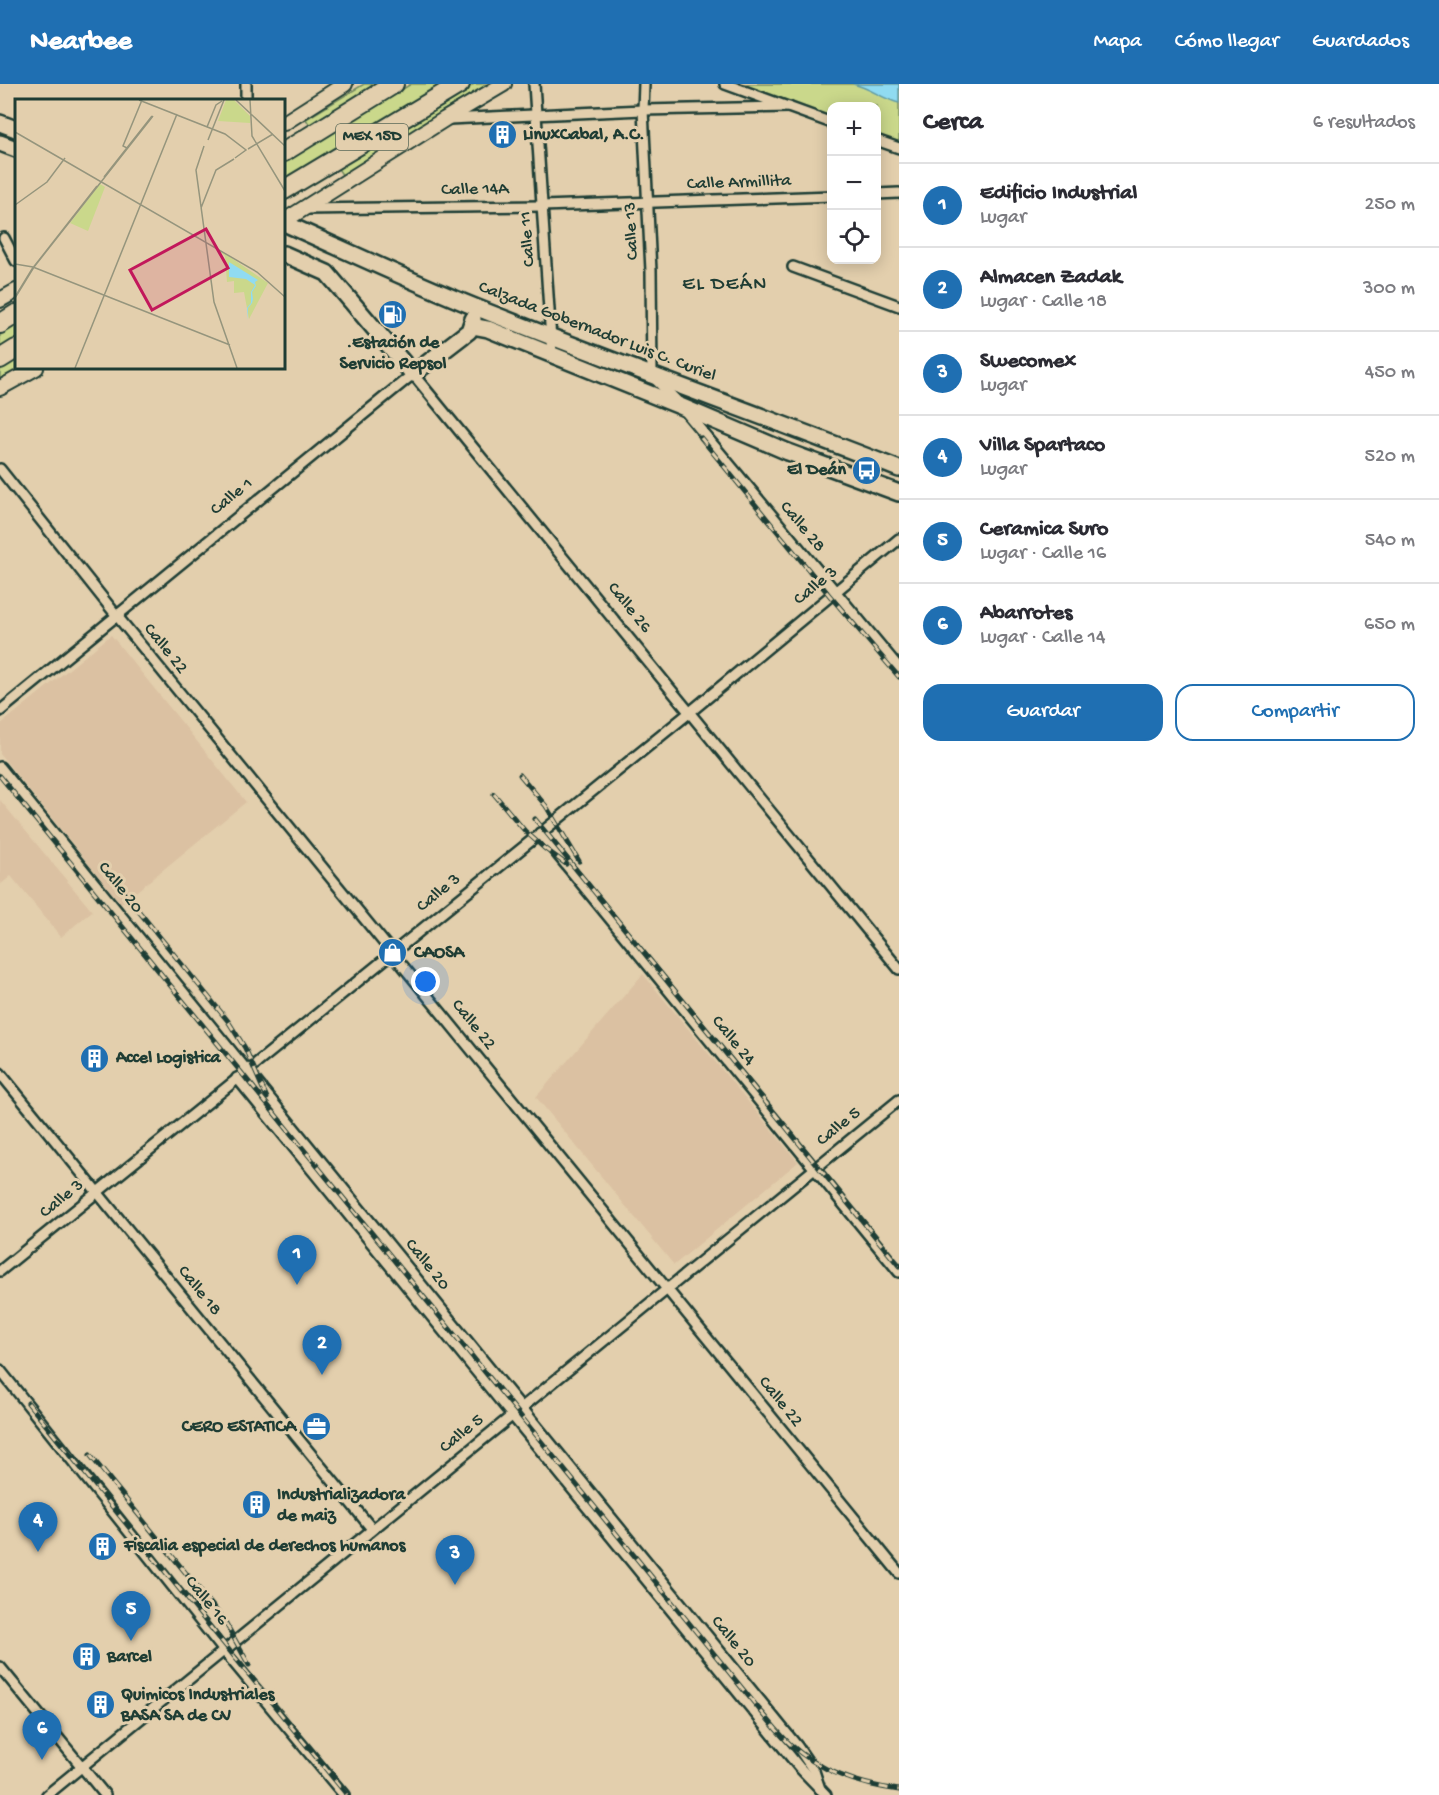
<!DOCTYPE html>
<html lang="es">
<meta charset="utf-8">
<style>
:root{--surface:#fff;--page:#f7f7f7;--text:#2b2b33;--muted:#7c7c81;--line:#e1e1e2;--accent:#1f6fb2}
body{margin:0;font-family:"Gochi Hand",sans-serif;background:var(--page);color:var(--text)}
.controls{position:absolute;right:18px;top:18px;display:grid;overflow:hidden;border-radius:12px;box-shadow:0 3px 15px #0003}
.controls button{width:54px;height:54px;display:grid;place-items:center;padding:0;border:0;border-bottom:2px solid var(--line);background:var(--surface);color:var(--text);font:30px sans-serif}
.you{position:absolute;left:426px;top:898px;width:21px;height:21px;margin:-15px;border:4px solid #fff;border-radius:50%;background:#1a73e8;box-shadow:0 0 0 9px #1a73e833}
.badge{display:grid;place-items:center;width:39px;height:39px;border-radius:50%;background:var(--accent);color:#fff;font-size:20px;font-weight:700}
.pin{position:absolute;translate:-50% -50px;filter:drop-shadow(0 2px 3px #0008)}
.pin::after{content:'';position:absolute;top:32px;width:21px;height:18px;background:inherit;clip-path:polygon(0 0,100% 0,50% 100%)}
.list{margin:0;padding:0;list-style:none}
h2{display:flex;justify-content:space-between;align-items:center;height:78px;margin:0;padding:0 24px;font-size:26px}
h2 small{font-size:20px;font-weight:400;color:var(--muted)}
.list li{display:grid;grid-template-columns:39px 1fr auto;gap:18px;align-items:center;box-sizing:border-box;height:84px;padding:0 24px;border-top:2px solid var(--line)}
.list b{display:block;font-size:22px;white-space:nowrap}
.list p{margin:0;font-size:20px;white-space:nowrap;color:var(--muted)}
.list em{font-size:20px;font-style:normal;color:var(--muted)}
.actions{display:flex;gap:12px;padding:18px 24px}
.actions a{flex:1;padding:14px 0;border:2px solid var(--accent);border-radius:18px;text-align:center;font-size:21px;color:var(--accent)}
.actions .main{background:var(--accent);color:#fff}
.icon{flex:none;width:33px;height:33px;fill:none;stroke:currentColor;stroke-width:2;stroke-linecap:round;stroke-linejoin:round}
.map{position:relative;flex:none;width:899px;height:1711px;overflow:hidden}
header{display:flex;align-items:center;gap:36px;box-sizing:border-box;height:84px;padding:0 30px;background:var(--accent);color:#fff}
header strong{font-size:28px}
nav{display:flex;gap:33px;margin-inline-start:auto;font-size:21px}
main{display:flex}
aside{flex:1;background:var(--surface)}
.map>svg:first-child{display:block}
</style>
<header>
<strong>Nearbee</strong>
<nav><a>Mapa</a><a>Cómo llegar</a><a>Guardados</a></nav>
</header>
<main>
<div class="map">
<svg width="899" height="1711" viewBox="0 0 899 1711">
<rect width="100%" height="100%" fill="#e3cfad"/>
<filter id="ink" filterUnits="userSpaceOnUse"><feTurbulence type="fractalNoise" baseFrequency=".0167" numOctaves="2"/><feDisplacementMap in="SourceGraphic" scale="12" xChannelSelector="R" yChannelSelector="G"/><feConvolveMatrix kernelMatrix="1 2 1 2 8 2 1 2 1" color-interpolation-filters="sRGB"/></filter>
<g filter="url(#ink)">
<g fill="#dbc1a2">
<path d="M 111,551 L 246,718 L 121,820 L 0,670 L 0,641 Z"/>
<path d="M 0,716 L 92,827 L 61,853 L 11,792 L 0,801 Z"/>
<path d="M 643,890 L 798,1078 L 674,1181 L 536,1013 Z"/>
</g>
<g fill="#cad88b" stroke="#748a60" stroke-width="1.5">
<path d="M 364,0 L 386,0 L 312,45 L 306,35 Z"/>
<path d="M 411,0 L 449,0 L 284,99 L 284,78 Z"/>
<path d="M 474,0 L 495,0 L 343,92 L 336,82 Z"/>
<path d="M 732,0 L 899,0 L 899,63 L 877,54 L 876,22 L 832,22 L 831,37 Z"/>
<path d="M 16,241 L 16,261 L 0,271 L 0,251 Z"/>
<path d="M 16,276 L 16,284 L 25,284 L 0,298 L 0,285 Z"/>
</g>
<path fill="#90dbf1" stroke="#639ca5" stroke-width="1.5" d="M 853,0 L 899,0 L 899,19 C 883,15 870,4 853,0 Z"/>
<g fill="none" stroke-linecap="round" stroke-linejoin="round">
<defs>
<g id="street">
<path d="M 246,0 L 246,16"/>
<path d="M 534,0 L 552,271"/>
<path d="M 644,0 L 643,26 L 651,187 L 652,292 L 675,315 L 899,584"/>
<path d="M 725,0 L 832,39"/>
<path d="M 449,35 L 643,26 L 789,23"/>
<path d="M 876,56 L 899,64"/>
<path d="M 876,110 L 899,109"/>
<path d="M 304,125 L 542,122 L 832,112"/>
<path d="M 4,154 L 16,177"/>
<path d="M 793,183 L 899,222"/>
<path d="M 0,385 L 117,532 L 899,1489"/>
<path d="M 0,627 L 413,290 L 899,885"/>
<path d="M 0,683 L 797,1662 L 814,1687 L 820,1705"/>
<path d="M 540,749 L 899,1188"/>
<path d="M 0,989 L 372,1445"/>
<path d="M 237,994 L 799,1683 L 826,1711"/>
<path d="M 0,1187 L 689,629 L 899,455"/>
<path d="M 0,1286 L 224,1567 L 344,1711"/>
<path d="M 0,1583 L 105,1711"/>
<path d="M 47,1711 L 899,1016"/>
</g>
<g id="secondary">
<path d="M 284,39 L 345,0"/>
<path d="M 284,137 L 445,35 L 504,0"/>
<path d="M 0,216 L 16,207"/>
<path d="M 0,304 L 36,284"/>
</g>
<g id="primary">
<path d="M 0,39 L 16,45"/>
<path d="M 0,59 L 16,65"/>
<path d="M 284,139 C 347,167 410,197 475,223 C 615,279 758,330 899,385"/>
<path d="M 284,170 L 327,189 L 413,290 L 469,247 L 473,235"/>
<path d="M 472,242 L 488,245 L 680,322 L 788,368 L 899,409"/>
</g>
<g id="highway">
<path d="M 284,68 L 394,0"/>
<path d="M 284,106 L 460,0"/>
<path d="M 0,240 L 16,230"/>
<path d="M 0,275 L 16,265"/>
</g>
</defs>
<use href="#street" stroke="#1f3d34" stroke-width="14"/>
<use href="#secondary" stroke="#1f3d34" stroke-width="18"/>
<use href="#primary" stroke="#1f3d34" stroke-width="20"/>
<use href="#highway" stroke="#1f3d34" stroke-width="22"/>
<use href="#street" stroke="#e3cfad" stroke-width="9"/>
<use href="#secondary" stroke="#e3cfad" stroke-width="14"/>
<use href="#primary" stroke="#e3cfad" stroke-width="15"/>
<use href="#highway" stroke="#e3cfad" stroke-width="18"/>
<defs>
<g id="rail">
<path d="M 701,354 L 830,512 L 899,593"/>
<path d="M 520,691 L 546,722 L 579,777"/>
<path d="M 0,692 L 759,1625 C 769,1636 778,1649 790,1660 C 819,1687 860,1701 899,1706"/>
<path d="M 494,710 L 525,747 L 544,764 L 566,780"/>
<path d="M 535,735 L 899,1182"/>
<path d="M 115,798 L 228,937 L 245,964 L 267,1014"/>
<path d="M 28,1319 L 347,1711"/>
<path d="M 90,1371 L 224,1536 L 249,1581"/>
</g>
</defs>
<use href="#rail" stroke="#1f3d34" stroke-width="5"/>
<use href="#rail" stroke="#e3cfad" stroke-width="3" stroke-dasharray="9" stroke-linecap="butt"/>
</g>
</g>
<defs>
<symbol id="building-disc" viewBox="-11 -11 22 22"><circle r="9.5" fill="#1f6fb2" stroke="#e3cfad"/><path d="M-4-6H4V6H1V3H-1V6H-4ZM-2.5-4.3h1.7v1.8h-1.7ZM.8-4.3h1.7v1.8H.8ZM-2.5-1h1.7V.8h-1.7ZM.8-1h1.7V.8H.8Z" fill="#fff"/></symbol>
<symbol id="fuel-disc" viewBox="-11 -11 22 22"><circle r="9.5" fill="#1f6fb2" stroke="#e3cfad"/><path d="M-5.5-6h7V0h2V4h1.3V-2.5L3-4.5l.8-.8L6-3V5H2.5V1h-1V6h-7ZM-4.2-4.7v3.2H.2V-4.7Z" fill="#fff"/></symbol>
<symbol id="bus-disc" viewBox="-11 -11 22 22"><circle r="9.5" fill="#1f6fb2" stroke="#e3cfad"/><path d="M-5-6H5V4H4V6H2V4H-2V6H-4V4H-5ZM-3.5-4V0h7V-4ZM-3.5 1.2v1.5H-2V1.2ZM2 1.2v1.5H3.5V1.2Z" fill="#fff"/></symbol>
<symbol id="shop-disc" viewBox="-11 -11 22 22"><circle r="9.5" fill="#1f6fb2" stroke="#e3cfad"/><path d="M-5-2.5h2.3a2.7 3.5 0 0 1 5.4 0H5L5.5 6h-11ZM-1.5-2.5h3a1.5 2.3 0 0 0-3 0Z" fill="#fff"/></symbol>
<symbol id="office-disc" viewBox="-11 -11 22 22"><circle r="9.5" fill="#1f6fb2" stroke="#e3cfad"/><path d="M-6-3h4V-5.5h4V-3h4V5H-6ZM-1-4.5V-3h2v-1.5ZM-6 0V1H6V0Z" fill="#fff"/></symbol>
</defs>
<g fill-rule="evenodd">
<use href="#building-disc" x="486" y="34" width="33" height="33"/>
<use href="#fuel-disc" x="376" y="214" width="33" height="33"/>
<use href="#bus-disc" x="850" y="370" width="33" height="33"/>
<use href="#shop-disc" x="376" y="852" width="33" height="33"/>
<use href="#building-disc" x="78" y="958" width="33" height="33"/>
<use href="#office-disc" x="300" y="1326" width="33" height="33"/>
<use href="#building-disc" x="240" y="1404" width="33" height="33"/>
<use href="#building-disc" x="86" y="1446" width="33" height="33"/>
<use href="#building-disc" x="70" y="1556" width="33" height="33"/>
<use href="#building-disc" x="84" y="1604" width="33" height="33"/>
</g>
<g text-anchor="middle" dominant-baseline="central" stroke-width="6" stroke-linejoin="round" paint-order="stroke">
<rect fill="#e3cfad" stroke="#5a6958" stroke-width="1.5" x="336" y="40" width="72" height="26" rx="4.5"/>
<g font-size="16" font-weight="bold" fill="#1f3d34">
<text x="372" y="53">MEX 15D</text>
</g>
<g font-size="18" font-weight="bold" fill="#1f3d34" stroke="#e3cfad" text-anchor="start">
<text x="523" y="51">LinuxCabal, A.C.</text>
<text x="393" y="259" text-anchor="middle">.Estación de<tspan x="393" dy="21">Servicio Repsol</tspan></text>
<text x="846" y="386" text-anchor="end">El Deán</text>
<text x="414" y="869">CAOSA</text>
<text x="116" y="974">Accel Logistica</text>
<text x="296" y="1343" text-anchor="end">CERO ESTATICA</text>
<text x="277" y="1411">Industrializadora<tspan x="277" dy="21">de maiz</tspan></text>
<text x="124" y="1462">Fiscalia especial de derechos humanos</text>
<text x="107" y="1573">Barcel</text>
<text x="121" y="1611">Quimicos Industriales<tspan x="121" dy="21">BASA SA de CV</tspan></text>
</g>
<g font-size="18" fill="#1f3d34" stroke="#e3cfad">
<text transform="translate(739 99) rotate(-2)">Calle Armillita</text>
<text transform="translate(475 106) rotate(-1)">Calle 14A</text>
<text transform="translate(632 147) rotate(-93)">Calle 13</text>
<text transform="translate(528 155) rotate(-94)">Calle 11</text>
<text transform="translate(597 248) rotate(21)">Calzada Gobernador Luis C. Curiel</text>
<text transform="translate(232 413) rotate(-39)">Calle 1</text>
<text transform="translate(802 443) rotate(50)">Calle 28</text>
<text transform="translate(816 502) rotate(-39)">Calle 3</text>
<text transform="translate(629 524) rotate(51)">Calle 26</text>
<text transform="translate(165 565) rotate(51)">Calle 22</text>
<text transform="translate(120 804) rotate(51)">Calle 20</text>
<text transform="translate(439 809) rotate(-39)">Calle 3</text>
<text transform="translate(473 941) rotate(51)">Calle 22</text>
<text transform="translate(733 957) rotate(51)">Calle 24</text>
<text transform="translate(839 1043) rotate(-39)">Calle 5</text>
<text transform="translate(62 1115) rotate(-39)">Calle 3</text>
<text transform="translate(427 1181) rotate(51)">Calle 20</text>
<text transform="translate(199 1207) rotate(51)">Calle 18</text>
<text transform="translate(780 1318) rotate(51)">Calle 22</text>
<text transform="translate(462 1350) rotate(-39)">Calle 5</text>
<text transform="translate(206 1517) rotate(51)">Calle 16</text>
<text transform="translate(733 1558) rotate(51)">Calle 20</text>
</g>
<g font-size="20" letter-spacing="1.5" fill="#1f3d34" stroke="#e3cfad">
<text x="725" y="201">EL DEÁN</text>
</g>
</g>
<g transform="translate(15 15)">
<rect width="270" height="270" fill="#e3cfad"/>
<path d="M 211,1 L 219,1 L 235,17 L 235,24 L 203,22 ZM 85,85 L 90,88 L 73,132 L 55,124 ZM 196,145 L 253,184 L 234,220 L 229,193 L 219,194 L 219,182 L 212,183 L 210,157 Z" fill="#cad88b"/>
<path d="M 214,163 L 243,181 L 240,183 L 241,187 L 237,193 L 238,200 L 237,204 L 233,209 L 233,221 L 222,240 L 233,221 L 232,209 L 236,204 L 236,193 L 240,186 L 231,180 L 214,178 Z" fill="#90dbf1"/>
<path fill="none" stroke="#95957d" stroke-width="1.5" d="M 124,1 L 210,35 L 231,51 L 220,59M 221,1 L 270,47M 235,1 L 237,37 L 270,92M 192,28 L 201,6 L 207,2M 0,33 L 242,173 L 270,198M 193,41 L 209,1M 189,47 L 181,71 L 199,203 L 222,269M 112,49 L 108,47 L 127,1M 233,50 L 258,35M 89,78 L 137,17M 0,106 L 32,83 L 50,59M 186,109 L 201,71 L 219,60M 0,165 L 18,168 L 215,246M 0,198 L 17,170 L 82,87M 0,199 L 19,168 L 138,17M 60,269 L 162,15"/>
<path fill="#c2185b" fill-opacity="0.15" stroke="#c2185b" stroke-width="3" d="M 191,130 L 213,169 L 137,211 L 115,171 Z"/>
<rect width="270" height="270" fill="none" stroke="#1f3d34" stroke-width="3"/>
</g>
</svg>
<div class="controls">
<button>+</button>
<button>−</button>
<button><svg class="icon" aria-label="locate" viewBox="0 0 24 24"><circle cx="12" cy="12" r="6"/><path d="M12 2v4M12 18v4M2 12h4M18 12h4"/></svg></button>
</div>
<div class="you"></div>
<div class="pin badge" style="left:297px;top:1201px">1</div>
<div class="pin badge" style="left:322px;top:1291px">2</div>
<div class="pin badge" style="left:455px;top:1501px">3</div>
<div class="pin badge" style="left:38px;top:1468px">4</div>
<div class="pin badge" style="left:131px;top:1557px">5</div>
<div class="pin badge" style="left:42px;top:1676px">6</div>
</div>
<aside>
<h2>Cerca<small>6 resultados</small></h2>
<ul class="list">
<li><span class="badge">1</span><div><b>Edificio Industrial</b><p>Lugar</p></div><em>250 m</em></li>
<li><span class="badge">2</span><div><b>Almacen Zadak</b><p>Lugar · Calle 18</p></div><em>300 m</em></li>
<li><span class="badge">3</span><div><b>Swecomex</b><p>Lugar</p></div><em>450 m</em></li>
<li><span class="badge">4</span><div><b>Villa Spartaco</b><p>Lugar</p></div><em>520 m</em></li>
<li><span class="badge">5</span><div><b>Ceramica Suro</b><p>Lugar · Calle 16</p></div><em>540 m</em></li>
<li><span class="badge">6</span><div><b>Abarrotes</b><p>Lugar · Calle 14</p></div><em>650 m</em></li>
</ul>
<div class="actions"><a class="main">Guardar</a><a>Compartir</a></div>
</aside>
</main>
